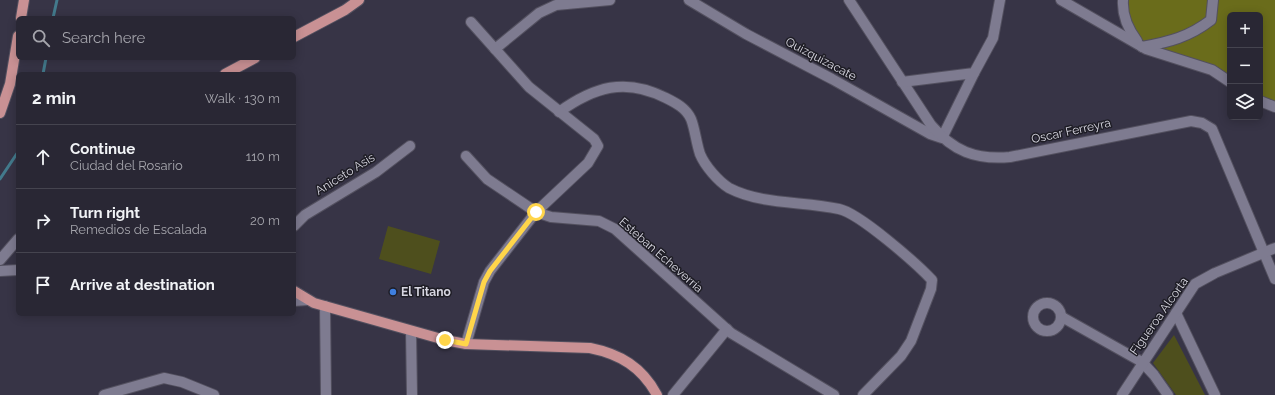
<!DOCTYPE html>
<meta charset="utf-8">
<style>
:root{--surface:#292734;--page:#353340;--text:#f1f3f6;--muted:#a5a5ac;--line:#45444f}
body{margin:0;font-family:Raleway,sans-serif;background:var(--page);color:var(--text)}
.controls{position:absolute;right:12px;top:12px;display:grid;overflow:hidden;border-radius:6px;box-shadow:0 2px 10px #0003}
.controls button{width:36px;height:36px;display:grid;place-items:center;padding:0;border:0;border-bottom:1px solid var(--line);background:var(--surface);color:var(--text);font:20px sans-serif}
.stop{position:absolute;width:12px;height:12px;margin:-9px;border:3px solid #ffd54a;border-radius:50%;background:#fff}
.stop.end{background:#ffd54a;border-color:#fff;box-shadow:0 1px 4px #0008}
.list{margin:0;padding:0;list-style:none}
h2{display:flex;justify-content:space-between;align-items:center;height:52px;margin:0;padding:0 16px;font-size:17px}
h2 small{font-size:13px;font-weight:400;color:var(--muted)}
.list li{display:grid;grid-template-columns:26px 1fr auto;gap:12px;align-items:center;box-sizing:border-box;height:64px;padding:0 16px;border-top:1px solid var(--line)}
.list b{display:block;font-size:15px;white-space:nowrap}
.list p{margin:0;font-size:13px;white-space:nowrap;color:var(--muted)}
.list em{font-size:13px;font-style:normal;color:var(--muted)}
.icon{flex:none;width:22px;height:22px;fill:none;stroke:currentColor;stroke-width:2;stroke-linecap:round;stroke-linejoin:round}
.map{position:relative;flex:none;width:1275px;height:395px;overflow:hidden}
.search{position:absolute;background:var(--surface);box-shadow:0 2px 10px #0003;left:16px;top:16px;width:280px;height:44px;display:flex;align-items:center;gap:10px;box-sizing:border-box;padding:0 14px;border-radius:6px;color:var(--muted);font-size:15px}
.panel{position:absolute;background:var(--surface);box-shadow:0 2px 10px #0003;left:16px;top:72px;width:280px;height:244px;border-radius:6px}
.map>svg:first-child{display:block}
</style>
<div class="map">
<svg width="1275" height="395" viewBox="0 0 1275 395">
<rect width="100%" height="100%" fill="#373446"/>
<g fill="#4e4f1d">
<path d="M 388,226 L 440,241 L 431,274 L 379,259 Z"/>
<path d="M 1174,335 L 1205,395 L 1176,395 L 1153,363 Z"/>
</g>
<path fill="#6a6c1b" d="M 1123,0 L 1275,0 L 1275,107 L 1260,101 L 1260,15 L 1230,15 L 1230,82 L 1142,47 L 1123,3 Z"/>
<g fill="none" stroke-linecap="round" stroke-linejoin="round">
<g stroke="#437a8c" stroke-width="3">
<path d="M 53,18 L 57,0"/>
<path d="M 43,74 L 46,58"/>
<path d="M 0,179 L 18,152"/>
</g>
<defs>
<g id="minor">
<path d="M 689,0 L 746,34 L 832,79 L 930,134 L 942,138 L 974,73"/>
<path d="M 849,0 L 931,125 C 953,151 975,160 1010,157 L 1191,121 L 1202,123 L 1212,129 L 1275,279"/>
<path d="M 1061,0 L 1146,49 L 1212,70 L 1230,82"/>
<path d="M 1123,0 C 1122,15 1128,29 1137,41"/>
<path d="M 1142,47 C 1169,42 1189,37 1211,20 L 1213,0"/>
<path d="M 495,49 L 539,13 L 556,5 L 610,0"/>
<path d="M 902,82 L 974,73 L 993,38 L 1000,0"/>
<path d="M 1260,101 L 1275,107"/>
<path d="M 559,112 C 594,87 625,77 666,98 C 676,103 686,108 691,119 C 695,129 696,142 700,154 C 705,166 718,181 729,188 C 762,205 803,201 839,209 C 859,213 916,263 932,280 L 931,289 L 911,341 L 901,356 L 863,395"/>
<path d="M 466,156 L 487,179 L 536,212 L 551,217 L 599,221 L 615,229 L 731,333 L 834,395"/>
<path d="M 294,226 L 305,215 L 376,172 L 410,146"/>
<path d="M 0,260 L 18,239"/>
<path d="M 0,271 L 18,270"/>
<path d="M 294,301 L 307,300"/>
<circle cx="1047" cy="317" r="14"/>
<path d="M 325,306 L 326,395"/>
<path d="M 1176,313 L 1215,395"/>
<path d="M 1062,317 L 1142,362 L 1154,375 L 1168,395"/>
<path d="M 411,331 L 412,395"/>
<path d="M 466,344 L 484,282 L 490,271 L 536,212 L 588,163 L 598,146 L 594,139 L 529,87 L 471,22"/>
<path d="M 104,395 L 164,378 L 182,382 L 214,395"/>
<path d="M 673,395 L 727,329"/>
<path d="M 1122,395 L 1195,284 L 1215,273 L 1275,248"/>
</g>
<g id="major">
<path d="M 21,18 L 24,0"/>
<path d="M 294,37 L 345,10 L 359,0"/>
<path d="M 225,74 L 255,58"/>
<path d="M 0,113 L 10,84 L 18,36"/>
<path d="M 294,291 L 314,303 L 445,340 L 466,344 L 590,348 C 620,354 642,367 657,395"/>
</g>
</defs>
<use href="#minor" stroke="#53505f" stroke-width="12"/>
<use href="#major" stroke="#53505f" stroke-width="12"/>
<use href="#minor" stroke="#7e7b90" stroke-width="10"/>
<use href="#major" stroke="#c99194" stroke-width="10"/>
</g>
<g fill="none" stroke-linecap="round" stroke-linejoin="round">
<path stroke="#ffd54a" stroke-width="5" d="M 445,340 L 466,344 L 484,282 L 490,271 L 536,212"/>
</g>
<circle fill="#3f7fe0" stroke="#1e1d25" stroke-width="1.5" cx="393" cy="292" r="4"/>
<g text-anchor="middle" dominant-baseline="central" stroke-width="3" stroke-linejoin="round" paint-order="stroke">
<g font-size="12" fill="#d7d6e1" stroke="#1e1d25">
<text transform="translate(821 59) rotate(28)">Quizquizacate</text>
<text transform="translate(1071 131) rotate(-12)">Oscar Ferreyra</text>
<text transform="translate(345 174) rotate(-32)">Aniceto Asis</text>
<text transform="translate(661 255) rotate(41)">Esteban Echeverría</text>
<text transform="translate(1159 316) rotate(-55)">Figueroa Alcorta</text>
</g>
<g font-size="12" font-weight="bold" fill="#d7d6e1" stroke="#1e1d25" text-anchor="start">
<text x="401" y="292">El Titano</text>
</g>
</g>
</svg>
<div class="controls">
<button>+</button>
<button>−</button>
<button><svg class="icon" aria-label="layers" viewBox="0 0 24 24"><path d="M12 4l9 5-9 5-9-5zM3 14l9 5 9-5"/></svg></button>
</div>
<div class="stop" style="left:536px;top:212px"></div>
<div class="stop end" style="left:445px;top:340px"></div>
<div class="search"><svg class="icon" aria-label="search" viewBox="0 0 24 24"><circle cx="10" cy="10" r="6"/><path d="M15 15l6 6"/></svg>Search here</div>
<section class="panel">
<h2>2 min<small>Walk · 130 m</small></h2>
<ul class="list">
<li><svg class="icon" aria-label="ahead" viewBox="0 0 24 24"><path d="M12 20V5M6 11l6-6 6 6"/></svg><div><b>Continue</b><p>Ciudad del Rosario</p></div><em>110 m</em></li>
<li><svg class="icon" aria-label="right" viewBox="0 0 24 24"><path d="M7 20v-9h11M14 6l5 5-5 5"/></svg><div><b>Turn right</b><p>Remedios de Escalada</p></div><em>20 m</em></li>
<li><svg class="icon" aria-label="arrive" viewBox="0 0 24 24"><path d="M6 21V4h12l-3 4 3 4H6"/></svg><div><b>Arrive at destination</b></div></li>
</ul>
</section>
</div>
